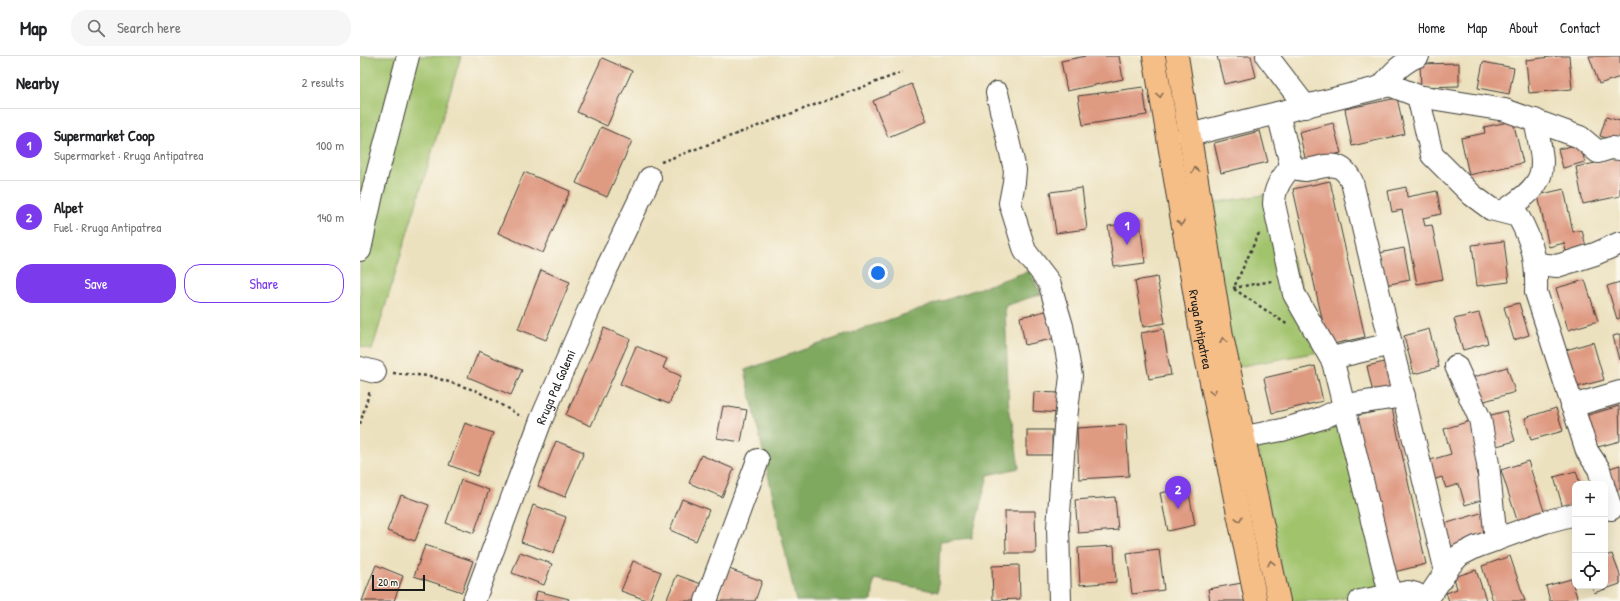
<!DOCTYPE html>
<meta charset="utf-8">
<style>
:root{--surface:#fff;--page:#f6f6f6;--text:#202124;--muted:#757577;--line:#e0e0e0;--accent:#7c3aed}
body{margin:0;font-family:"Patrick Hand",sans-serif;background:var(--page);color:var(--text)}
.controls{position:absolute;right:12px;bottom:12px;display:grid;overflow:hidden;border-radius:8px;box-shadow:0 4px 16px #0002}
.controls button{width:36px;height:36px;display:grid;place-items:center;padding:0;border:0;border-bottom:1px solid var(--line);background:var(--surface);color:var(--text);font:20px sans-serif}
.scale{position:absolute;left:12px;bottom:10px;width:53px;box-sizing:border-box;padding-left:4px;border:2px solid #1c1c1c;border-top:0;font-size:11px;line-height:14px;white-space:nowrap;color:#1c1c1c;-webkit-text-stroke:3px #fbf7ec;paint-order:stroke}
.you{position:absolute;left:518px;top:217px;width:14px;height:14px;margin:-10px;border:3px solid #fff;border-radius:50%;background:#1a73e8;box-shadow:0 0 0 6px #1a73e833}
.badge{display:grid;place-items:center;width:26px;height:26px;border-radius:50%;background:var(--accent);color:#fff;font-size:13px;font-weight:700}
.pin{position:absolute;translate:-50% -33px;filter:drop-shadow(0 1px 2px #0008)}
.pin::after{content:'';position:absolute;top:21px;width:14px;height:12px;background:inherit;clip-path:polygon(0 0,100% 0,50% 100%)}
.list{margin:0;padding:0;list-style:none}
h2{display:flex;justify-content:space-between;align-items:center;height:52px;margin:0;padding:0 16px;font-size:17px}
h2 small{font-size:13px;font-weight:400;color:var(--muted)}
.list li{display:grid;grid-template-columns:26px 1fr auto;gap:12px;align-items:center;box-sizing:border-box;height:72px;padding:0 16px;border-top:1px solid var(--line)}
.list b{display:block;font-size:15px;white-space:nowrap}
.list p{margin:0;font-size:13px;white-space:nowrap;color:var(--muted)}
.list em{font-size:13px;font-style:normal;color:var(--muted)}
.actions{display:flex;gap:8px;padding:12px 16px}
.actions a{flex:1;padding:9px 0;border:1px solid var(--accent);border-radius:16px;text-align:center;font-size:14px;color:var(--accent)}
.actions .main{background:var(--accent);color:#fff}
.icon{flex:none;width:22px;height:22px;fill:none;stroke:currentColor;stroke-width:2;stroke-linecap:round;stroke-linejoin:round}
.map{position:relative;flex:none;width:1260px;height:545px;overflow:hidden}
header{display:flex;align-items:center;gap:24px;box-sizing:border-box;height:56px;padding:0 20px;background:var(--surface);border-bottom:1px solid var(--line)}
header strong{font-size:19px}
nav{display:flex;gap:22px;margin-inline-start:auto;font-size:14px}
.search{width:280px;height:36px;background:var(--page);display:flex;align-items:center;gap:10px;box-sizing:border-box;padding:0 14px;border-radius:16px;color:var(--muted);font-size:15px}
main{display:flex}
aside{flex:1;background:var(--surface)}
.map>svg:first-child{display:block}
</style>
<header>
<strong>Map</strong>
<div class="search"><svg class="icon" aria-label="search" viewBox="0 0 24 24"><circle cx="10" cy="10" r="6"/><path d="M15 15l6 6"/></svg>Search here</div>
<nav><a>Home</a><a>Map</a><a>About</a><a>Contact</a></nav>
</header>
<main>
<aside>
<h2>Nearby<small>2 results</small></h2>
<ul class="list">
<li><span class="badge">1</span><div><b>Supermarket Coop</b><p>Supermarket · Rruga Antipatrea</p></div><em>100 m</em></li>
<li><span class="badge">2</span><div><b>Alpet</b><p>Fuel · Rruga Antipatrea</p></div><em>140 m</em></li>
</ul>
<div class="actions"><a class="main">Save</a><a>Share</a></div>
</aside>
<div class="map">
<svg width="1260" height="545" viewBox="0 0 1260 545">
<rect width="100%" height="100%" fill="#fbf7ec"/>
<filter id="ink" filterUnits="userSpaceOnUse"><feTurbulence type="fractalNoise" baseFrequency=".025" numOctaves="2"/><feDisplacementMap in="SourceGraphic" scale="8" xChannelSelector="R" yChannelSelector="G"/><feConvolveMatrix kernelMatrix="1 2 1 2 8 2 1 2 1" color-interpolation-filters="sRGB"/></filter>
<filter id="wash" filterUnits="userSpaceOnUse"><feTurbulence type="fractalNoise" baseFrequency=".012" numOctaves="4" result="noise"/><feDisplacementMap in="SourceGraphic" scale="16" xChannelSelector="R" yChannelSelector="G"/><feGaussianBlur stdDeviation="0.9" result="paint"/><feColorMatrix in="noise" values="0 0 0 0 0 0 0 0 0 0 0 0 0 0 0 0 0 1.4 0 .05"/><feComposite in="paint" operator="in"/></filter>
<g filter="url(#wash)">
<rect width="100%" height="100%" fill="#ece1be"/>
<g fill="#a1c36c" stroke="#5e7044">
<path d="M 0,0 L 101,0 L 12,294 L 0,290 Z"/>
<path d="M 910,138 L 964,295 L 876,311 L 845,148 Z"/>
<path d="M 984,369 L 1025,534 L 968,545 L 928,545 L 896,386 Z"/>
</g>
<path fill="#80a960" stroke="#4e623e" d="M 669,215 L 681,238 L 645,250 L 649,358 L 653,370 L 659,412 L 628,419 L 612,482 L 580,485 L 578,536 L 514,523 L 512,545 L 436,545 L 385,314 Z"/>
<g id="blocks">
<g fill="#df9a82">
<path d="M 726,0 L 759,0 L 763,23 L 707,35 L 701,5 Z"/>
<path d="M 857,0 L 891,0 L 896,21 L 864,28 Z"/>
<path d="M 1198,0 L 1209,0 L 1212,33 L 1169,37 L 1166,4 Z"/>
<path d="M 1229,0 L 1260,0 L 1260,21 L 1239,28 Z"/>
<path d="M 242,2 L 272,15 L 247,70 L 217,56 Z"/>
<path d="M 1123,6 L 1154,12 L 1149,38 L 1118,32 Z"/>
<path d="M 1099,7 L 1099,30 L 1061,31 L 1060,8 Z"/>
<path d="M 552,28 L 567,65 L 528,81 L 513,45 Z"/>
<path d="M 783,31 L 787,59 L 723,69 L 718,40 Z"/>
<path d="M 1037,42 L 1045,78 L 992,90 L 985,53 Z"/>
<path d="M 1246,61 L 1260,65 L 1260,86 L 1240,80 Z"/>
<path d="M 1153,65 L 1163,107 L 1109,119 L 1101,82 L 1125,77 L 1124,71 Z"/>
<path d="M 973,67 L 981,97 L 946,106 L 939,76 Z"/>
<path d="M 241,71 L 272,85 L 247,141 L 216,127 Z"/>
<path d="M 900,75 L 908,106 L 861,117 L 854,87 Z"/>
<path d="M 1220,88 L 1225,106 L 1203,112 L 1198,93 Z"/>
<path d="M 1260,102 L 1260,140 L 1223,148 L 1216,111 Z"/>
<path d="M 164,116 L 210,135 L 183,197 L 138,177 Z"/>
<path d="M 970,125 L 1005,281 L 968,289 L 933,133 Z"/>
<path d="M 1046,131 L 1047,141 L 1077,135 L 1081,158 L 1063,162 L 1065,170 L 1072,169 L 1083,223 L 1057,228 L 1042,154 L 1032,156 L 1028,135 Z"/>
<path d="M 722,132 L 727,173 L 696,177 L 690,136 Z"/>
<path d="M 1204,133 L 1213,176 L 1222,174 L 1226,191 L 1206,195 L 1204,187 L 1189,191 L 1178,139 Z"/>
<path d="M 780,166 L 785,207 L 754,211 L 748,170 Z"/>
<path d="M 1144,185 L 1149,226 L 1117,230 L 1112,189 Z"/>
<path d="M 1044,192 L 1050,224 L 1025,229 L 1019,197 Z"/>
<path d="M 181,214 L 210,226 L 186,284 L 158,273 Z"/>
<path d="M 797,221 L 805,267 L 783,271 L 775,225 Z"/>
<path d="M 1225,224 L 1238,265 L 1208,274 L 1196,232 Z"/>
<path d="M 1260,226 L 1260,262 L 1257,263 L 1247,230 Z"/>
<path d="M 1159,247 L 1169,279 L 1154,284 L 1144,251 Z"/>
<path d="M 690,254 L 696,282 L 665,289 L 660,261 Z"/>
<path d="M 1119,257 L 1128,287 L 1103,294 L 1094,263 Z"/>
<path d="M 244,272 L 270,283 L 231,370 L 206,359 Z"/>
<path d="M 803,273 L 811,319 L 789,323 L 781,277 Z"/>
<path d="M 1069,273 L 1079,311 L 1054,318 L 1044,280 Z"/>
<path d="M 1260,278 L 1260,304 L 1259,304 L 1253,280 Z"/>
<path d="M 1233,286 L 1244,324 L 1217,331 L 1206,294 Z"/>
<path d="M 276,290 L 307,303 L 303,312 L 321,320 L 309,348 L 260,328 Z"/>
<path d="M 119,295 L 162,314 L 151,339 L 108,321 Z"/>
<path d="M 1029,305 L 1036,332 L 1013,337 L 1007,310 Z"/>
<path d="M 955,310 L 963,345 L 912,357 L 904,322 Z"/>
<path d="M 1147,311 L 1155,336 L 1118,347 L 1111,322 Z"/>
<path d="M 674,336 L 700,337 L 699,357 L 673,355 Z"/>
<path d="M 363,350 L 387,354 L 381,386 L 357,382 Z"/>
<path d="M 1259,350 L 1260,385 L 1234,392 L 1225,360 Z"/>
<path d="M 1032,352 L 1066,508 L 1030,517 L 995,360 Z"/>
<path d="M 1196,352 L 1203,375 L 1171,384 L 1165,362 Z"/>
<path d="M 1146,355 L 1155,385 L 1133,391 L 1124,361 Z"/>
<path d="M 1110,365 L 1123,412 L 1116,415 L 1124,443 L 1105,449 L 1099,428 L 1086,432 L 1082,421 L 1073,424 L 1067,405 L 1091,398 L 1084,373 Z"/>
<path d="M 105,367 L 133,377 L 117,420 L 89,409 Z"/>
<path d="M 766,369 L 769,420 L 719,423 L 717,372 Z"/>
<rect x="667" y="374" width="25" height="25"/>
<path d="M 196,385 L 224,396 L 205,441 L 178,430 Z"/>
<path d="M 341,399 L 374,413 L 362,441 L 329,427 Z"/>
<path d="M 1168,405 L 1185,458 L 1158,467 L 1141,414 Z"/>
<path d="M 1260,409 L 1260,433 L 1254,434 L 1250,412 Z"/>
<path d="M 1216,415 L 1220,428 L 1215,428 L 1215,449 L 1203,452 L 1194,421 Z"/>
<path d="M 101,424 L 129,434 L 114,477 L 86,467 Z"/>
<path d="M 828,432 L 835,469 L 808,475 L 800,437 Z"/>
<path d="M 41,439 L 69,449 L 55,485 L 27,475 Z"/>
<path d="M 755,441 L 758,474 L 718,477 L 715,444 Z"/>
<path d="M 322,443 L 349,454 L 336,485 L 310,474 Z"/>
<path d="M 173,449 L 206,461 L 194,497 L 161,486 Z"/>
<path d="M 645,455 L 675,455 L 676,497 L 646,497 Z"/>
<path d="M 1124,456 L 1131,482 L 1091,493 L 1084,468 Z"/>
<path d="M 65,489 L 113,505 L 102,536 L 54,520 Z"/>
<path d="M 754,490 L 756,526 L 720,529 L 718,492 Z"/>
<path d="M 799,493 L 804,534 L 772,538 L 767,497 Z"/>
<path d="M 160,496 L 192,508 L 184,529 L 152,517 Z"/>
<path d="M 1252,498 L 1260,519 L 1260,528 L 1234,537 L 1232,530 L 1245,530 L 1245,500 Z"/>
<path d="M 1150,500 L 1165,545 L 1133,545 L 1122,510 Z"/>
<path d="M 273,505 L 301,516 L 289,545 L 261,535 Z"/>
<path d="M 16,509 L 43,520 L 34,545 L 2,545 Z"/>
<path d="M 659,509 L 660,543 L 633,544 L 632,510 Z"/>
<path d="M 369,513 L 402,525 L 395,545 L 358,545 Z"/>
<path d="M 1116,514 L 1126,544 L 1089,545 L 1086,537 L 1097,533 L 1094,521 Z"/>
<path d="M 317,519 L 344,529 L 337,545 L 306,545 Z"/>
<path d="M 1211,523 L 1218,544 L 1190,545 L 1186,530 Z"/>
<path d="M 882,527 L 885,545 L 850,545 L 848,533 Z"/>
<path d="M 177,535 L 209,543 L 208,545 L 175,545 Z"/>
</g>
</g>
</g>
<g filter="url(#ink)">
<use href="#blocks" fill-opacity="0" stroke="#3b3a34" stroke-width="1"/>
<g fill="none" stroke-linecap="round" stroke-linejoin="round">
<defs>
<g id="minor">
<path d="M 907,0 L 946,51"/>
<path d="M 1021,31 C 1032,18 1042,6 1058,0"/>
<path d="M 637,37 L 655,114 L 654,126 L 650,147 L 665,195 L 689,226 L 702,270 L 711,320 L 705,371 L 698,472 L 700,545"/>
<path d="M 1058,40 L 1072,99 L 1112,139 L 1131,153 L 1158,160 C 1173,186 1177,206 1176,236 L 1227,395 L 1239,413 L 1243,428"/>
<path d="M 918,57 L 930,105 L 934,111 C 953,123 976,92 992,126 L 1086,516"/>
<path d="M 829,79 L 1030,29 L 1058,40 L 1145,54 L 1220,81 L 1238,96 L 1251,92 L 1260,93"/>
<path d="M 932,109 C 922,122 914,131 914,148 L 934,238 L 973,306 L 1030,538"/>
<path d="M 1144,155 C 1191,124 1185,115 1175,64"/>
<path d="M 0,194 L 12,138 L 48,0"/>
<path d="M 1177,208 L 1197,210 L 1235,198 L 1260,187"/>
<path d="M 972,302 L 1031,288"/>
<path d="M 1096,310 L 1120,363 L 1128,408 L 1136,484"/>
<path d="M 0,312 L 15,316"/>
<path d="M 1212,350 L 1260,336"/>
<path d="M 884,381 L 922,374 L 962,362 L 992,348 L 1044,340"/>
<path d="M 1245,434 L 1251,453"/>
<path id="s1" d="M 114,545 L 181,364 L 247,212 L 290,122"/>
<path d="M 346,545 L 398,404"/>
<path d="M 1000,545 L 1048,536 L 1056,538 L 1066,545"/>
<path d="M 1066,545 L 1091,508 L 1100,499 L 1116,491 L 1185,466 L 1215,458"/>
</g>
<g id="major">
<path id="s2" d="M 794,0 L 842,282 L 896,545"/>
<path d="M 817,0 L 862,280 L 919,545"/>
</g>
</defs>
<use href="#minor" stroke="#3b3a34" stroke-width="24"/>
<use href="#major" stroke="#3b3a34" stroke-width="24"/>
<g stroke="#3b3a34" stroke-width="2.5" stroke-dasharray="3 3" stroke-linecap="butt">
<path d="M 301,106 L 543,16"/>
<path d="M 875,229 L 900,175"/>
<path d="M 873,232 L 912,225"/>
<path d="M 874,233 L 928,269"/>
<path d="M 33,317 L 70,320 L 117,335 L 162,361"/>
<path d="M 0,368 L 10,334"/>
</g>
<use href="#minor" stroke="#fff" stroke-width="22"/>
<use href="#major" stroke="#f6be87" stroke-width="22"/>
</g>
<defs><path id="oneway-chevron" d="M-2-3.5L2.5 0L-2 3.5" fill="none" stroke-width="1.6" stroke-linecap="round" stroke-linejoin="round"/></defs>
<g stroke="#896d52">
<use href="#oneway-chevron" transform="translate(800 39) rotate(81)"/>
<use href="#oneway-chevron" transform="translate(835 114) rotate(-100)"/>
<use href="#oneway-chevron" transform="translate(821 167) rotate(80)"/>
<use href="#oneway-chevron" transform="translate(863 284) rotate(-101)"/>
<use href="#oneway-chevron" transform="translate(853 336) rotate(78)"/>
<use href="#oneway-chevron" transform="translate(879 463) rotate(78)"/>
<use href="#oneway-chevron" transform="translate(911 507) rotate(-102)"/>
</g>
</g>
<g text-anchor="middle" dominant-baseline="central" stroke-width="3.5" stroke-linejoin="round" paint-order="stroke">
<g font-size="13" fill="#1c1c1c" stroke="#fbf7ec">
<text stroke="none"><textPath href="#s2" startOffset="277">Rruga Antipatrea</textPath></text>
<text stroke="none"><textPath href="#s1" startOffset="229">Rruga Pal Golemi</textPath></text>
</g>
</g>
</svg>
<div class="controls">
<button>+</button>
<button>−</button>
<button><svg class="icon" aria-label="locate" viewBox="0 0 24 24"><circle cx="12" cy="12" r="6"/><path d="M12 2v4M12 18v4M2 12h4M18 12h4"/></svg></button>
</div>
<div class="scale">20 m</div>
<div class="you"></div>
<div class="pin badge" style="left:767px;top:189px">1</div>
<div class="pin badge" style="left:818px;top:453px">2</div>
</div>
</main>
